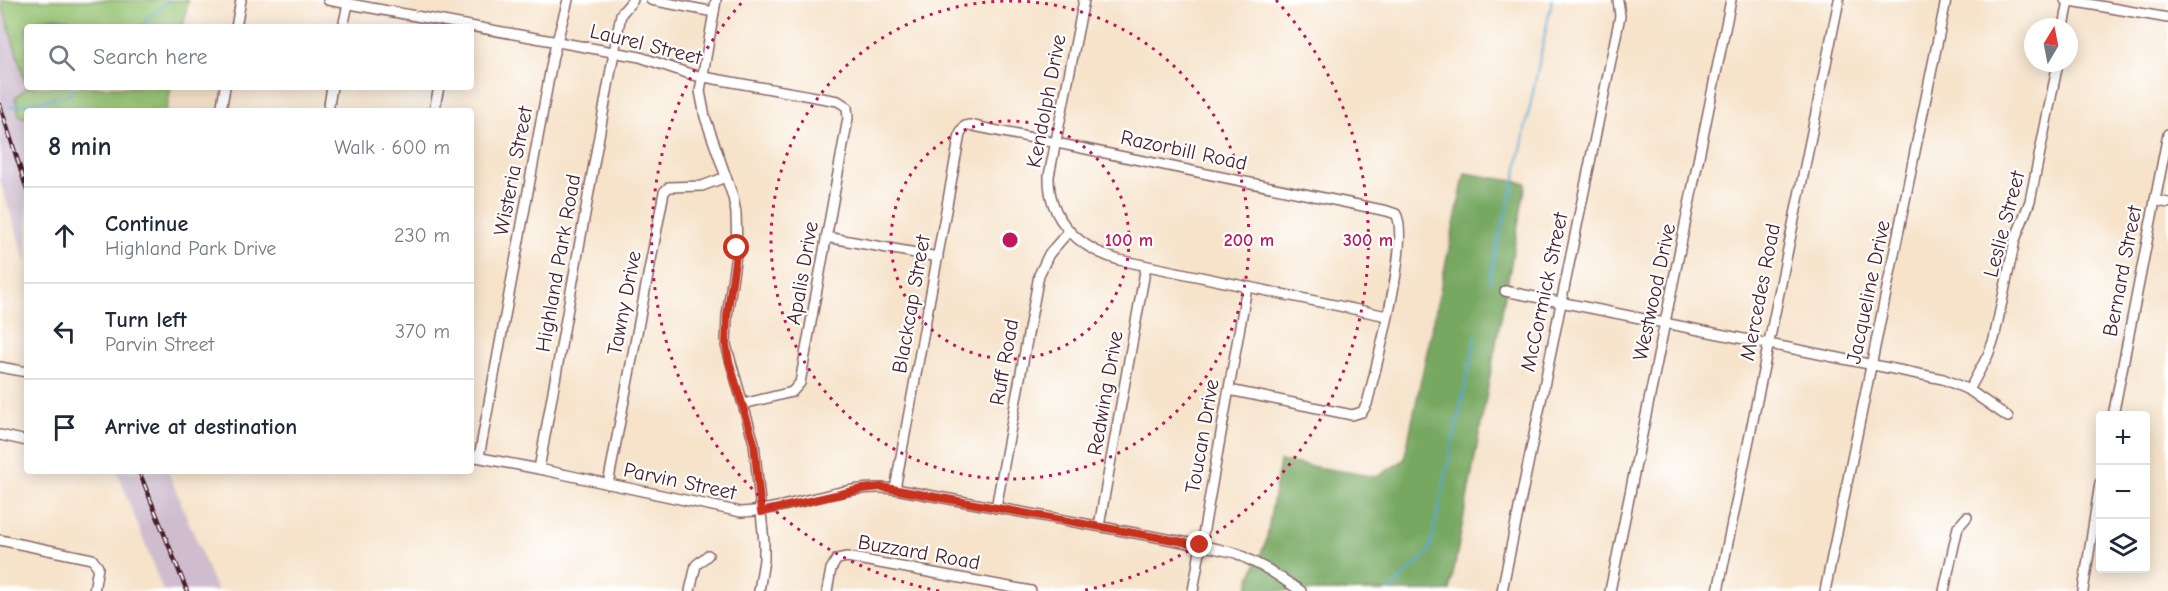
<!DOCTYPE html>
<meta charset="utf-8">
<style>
:root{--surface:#fff;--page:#f6f6f7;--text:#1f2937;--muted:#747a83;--line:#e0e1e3}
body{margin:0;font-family:"Comic Neue",sans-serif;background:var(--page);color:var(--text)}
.controls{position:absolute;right:18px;bottom:18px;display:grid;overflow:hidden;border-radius:6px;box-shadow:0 3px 15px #0003}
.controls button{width:54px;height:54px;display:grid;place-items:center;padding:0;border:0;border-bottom:2px solid var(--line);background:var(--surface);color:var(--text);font:30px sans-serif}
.compass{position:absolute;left:2024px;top:18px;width:54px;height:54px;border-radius:50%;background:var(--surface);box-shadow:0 3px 15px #0003;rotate:10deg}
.stop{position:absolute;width:18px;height:18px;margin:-14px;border:4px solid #c8321e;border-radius:50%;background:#fff}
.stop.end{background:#c8321e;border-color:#fff;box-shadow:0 2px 6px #0008}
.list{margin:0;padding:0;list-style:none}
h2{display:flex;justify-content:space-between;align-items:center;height:78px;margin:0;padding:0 24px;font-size:26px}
h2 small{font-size:20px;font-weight:400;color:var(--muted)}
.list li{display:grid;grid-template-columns:39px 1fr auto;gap:18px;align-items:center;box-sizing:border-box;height:96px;padding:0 24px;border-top:2px solid var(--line)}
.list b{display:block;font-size:22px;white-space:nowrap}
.list p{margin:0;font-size:20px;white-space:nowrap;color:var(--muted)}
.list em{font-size:20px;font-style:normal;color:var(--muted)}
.icon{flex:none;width:33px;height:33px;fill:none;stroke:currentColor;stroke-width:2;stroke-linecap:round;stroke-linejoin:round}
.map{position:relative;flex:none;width:2168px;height:591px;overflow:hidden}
.search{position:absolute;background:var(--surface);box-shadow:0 3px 15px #0003;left:24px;top:24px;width:450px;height:66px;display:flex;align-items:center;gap:15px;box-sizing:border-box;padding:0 21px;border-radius:6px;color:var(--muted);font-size:22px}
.panel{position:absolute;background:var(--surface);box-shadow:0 3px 15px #0003;left:24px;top:108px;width:450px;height:366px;border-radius:6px}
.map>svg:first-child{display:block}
</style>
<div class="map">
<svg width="2168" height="591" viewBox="0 0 2168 591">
<rect width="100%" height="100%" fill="#fff"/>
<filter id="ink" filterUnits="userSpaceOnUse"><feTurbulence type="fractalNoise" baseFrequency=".0167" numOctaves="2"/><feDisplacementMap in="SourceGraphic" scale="12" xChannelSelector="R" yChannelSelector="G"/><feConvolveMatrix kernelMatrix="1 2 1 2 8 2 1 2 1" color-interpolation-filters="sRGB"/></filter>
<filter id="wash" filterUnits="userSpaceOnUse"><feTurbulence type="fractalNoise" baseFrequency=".008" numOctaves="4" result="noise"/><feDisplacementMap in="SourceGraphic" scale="24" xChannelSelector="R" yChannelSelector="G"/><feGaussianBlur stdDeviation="1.35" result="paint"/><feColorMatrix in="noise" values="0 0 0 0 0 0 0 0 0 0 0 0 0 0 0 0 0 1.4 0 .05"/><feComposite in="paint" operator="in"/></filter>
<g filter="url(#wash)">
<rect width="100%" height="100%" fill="#f6e3ca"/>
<g fill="#cfbdcf">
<path d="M 0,0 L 27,89 L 19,115 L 27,119 L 27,264 L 0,181 Z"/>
<path d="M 117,471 L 168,471 L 217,591 L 163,591 Z"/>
</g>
<path fill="#94c270" stroke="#6f704e" stroke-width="1.5" d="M 1,0 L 188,0 L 183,27 L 27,27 L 27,87 L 171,87 L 166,111 L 27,111 L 27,119 L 19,115 L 15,98 L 27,88 Z"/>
<path fill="#77a862" stroke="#606446" stroke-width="1.5" d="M 1465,173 L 1526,183 L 1450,591 L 1247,591 L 1251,575 L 1266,542 L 1280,461 L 1377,477 L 1404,460 Z"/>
<path fill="#55a8d1" stroke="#50647e" stroke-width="1.5" d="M 56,17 L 69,19 L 75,27 L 27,27 L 27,37 C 22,19 43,20 56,17 Z"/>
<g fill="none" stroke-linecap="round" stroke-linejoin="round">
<g stroke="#55a8d1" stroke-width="2">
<path d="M 141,27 L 151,15 L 171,0"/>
<path d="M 10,107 L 70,95 L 74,87"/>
<path d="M 1489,282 L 1500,232 L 1512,193 L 1552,0"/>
<path d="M 1389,591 L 1429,552 L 1476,336"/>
</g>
</g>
</g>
<g filter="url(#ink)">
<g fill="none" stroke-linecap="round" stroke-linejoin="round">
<defs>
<g id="minor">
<path d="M 328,0 L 640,57 L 693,75 L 838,101 L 847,107 L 848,118 L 800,383 L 792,392 L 743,404"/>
<path d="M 651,0 L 714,12 L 716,0"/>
<path d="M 1084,0 L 1049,176 C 1048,220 1079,248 1119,260 L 1387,316"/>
<path d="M 2065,0 L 2168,18"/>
<path d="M 714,12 L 700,91 L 705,117 L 733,197 L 736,213 L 737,248 L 727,316 L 726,345 L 754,443 L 764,542 L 764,560 L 759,591"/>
<path d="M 236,27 L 241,0"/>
<path d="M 343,27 L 348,4"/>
<path d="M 2064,27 L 2069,1"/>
<path d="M 221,111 L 225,87"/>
<path d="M 328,111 L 332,87"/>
<path d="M 434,111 L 439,87"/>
<path d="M 2155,200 L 2168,203"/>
<path d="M 826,237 L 938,257"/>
<path d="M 1505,291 L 1943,379 L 1969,390 L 2008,417"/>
<path d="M 0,367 L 27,372"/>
<path d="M 1969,390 L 1988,355 L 1994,339 L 2015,240 L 2030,201 L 2058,63"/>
<path d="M 2113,416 L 2168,134"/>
<path d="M 0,435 L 27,441"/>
<path d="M 471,456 L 539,469 L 621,14 L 633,0"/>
<path d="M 479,457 L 553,56 L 568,0"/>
<path d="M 539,469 L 741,512 C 793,510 844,482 895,489 L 1200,545 L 1236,553 L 1269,570 L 1301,591"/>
<path d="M 608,484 L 664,192 L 669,187 L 702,186 L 726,177"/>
<path d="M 895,489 L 960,134 L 965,126 L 969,125 L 1387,211 L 1396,214 C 1411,239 1375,371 1367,404 L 1362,412 L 1352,415 L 1229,390"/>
<path d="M 996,508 L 1039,275 L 1049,254 L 1069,231"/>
<path d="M 1099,526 L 1146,266"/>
<path d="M 0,540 L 92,559 L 98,567 L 94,591"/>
<path d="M 690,591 L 696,565 L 708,555"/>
<path d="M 827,591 L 831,569 L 837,559 L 847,557 L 1031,591"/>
<path d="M 1193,591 L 1247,287"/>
<path d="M 1502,591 L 1620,16 L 1618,0"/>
<path d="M 1610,591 L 1731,0"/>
<path d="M 1718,591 L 1839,0"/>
<path d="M 1825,591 L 1946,0"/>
<path d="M 1944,591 L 1958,527 L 1967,517"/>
<path d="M 2083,591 L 2100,483"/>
</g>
</defs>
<use href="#minor" stroke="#866463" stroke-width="12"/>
<use href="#minor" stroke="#fff" stroke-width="9"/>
<defs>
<g id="rail">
<path d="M 0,105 L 27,190"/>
<path d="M 139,471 L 187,591"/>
</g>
</defs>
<use href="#rail" stroke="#4a1f2b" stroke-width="4.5"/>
<use href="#rail" stroke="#fff" stroke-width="2" stroke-dasharray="7" stroke-linecap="butt"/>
</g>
</g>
<g fill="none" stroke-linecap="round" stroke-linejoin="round" filter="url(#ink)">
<path stroke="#c8321e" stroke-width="8" d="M 737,248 L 727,316 L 726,345 L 729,361 L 754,443 L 761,512 L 862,489 L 881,487 L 1200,545"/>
</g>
<g fill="none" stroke="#c2185b" stroke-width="3" stroke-dasharray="3 6">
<circle cx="1010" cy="240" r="119"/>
<circle cx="1010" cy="240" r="239"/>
<path d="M939 591A358 358 0 0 1 744 0M1276 0A358 358 0 0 1 1081 591"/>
</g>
<g text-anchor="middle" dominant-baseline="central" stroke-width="4.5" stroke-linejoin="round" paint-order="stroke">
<g font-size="21" fill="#4a1f2b" stroke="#fff">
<text transform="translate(646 44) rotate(14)">Laurel Street</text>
<text transform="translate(1046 101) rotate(-79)">Kendolph Drive</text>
<text transform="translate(1184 150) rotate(12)">Razorbill Road</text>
<text transform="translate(513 171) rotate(-79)">Wisteria Street</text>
<text transform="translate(2004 224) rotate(-75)">Leslie Street</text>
<text transform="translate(558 263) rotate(-80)">Highland Park Road</text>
<text transform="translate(2122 271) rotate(-79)">Bernard Street</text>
<text transform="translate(802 273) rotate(-80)">Apalis Drive</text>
<text transform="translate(1544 292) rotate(-78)">McCormick Street</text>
<text transform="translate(1654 292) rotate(-78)">Westwood Drive</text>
<text transform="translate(1760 292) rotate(-79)">Mercedes Road</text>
<text transform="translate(1868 292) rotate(-78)">Jacqueline Drive</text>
<text transform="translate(624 303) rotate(-79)">Tawny Drive</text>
<text transform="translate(911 304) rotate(-80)">Blackcap Street</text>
<text transform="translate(1004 362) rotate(-80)">Ruff Road</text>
<text transform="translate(1105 393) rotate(-80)">Redwing Drive</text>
<text transform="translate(1202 436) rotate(-80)">Toucan Drive</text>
<text transform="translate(680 481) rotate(12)">Parvin Street</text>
<text transform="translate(919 552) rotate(10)">Buzzard Road</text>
</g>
</g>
<circle cx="1010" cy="240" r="9" fill="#c2185b" stroke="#fff" stroke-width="3"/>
<g font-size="18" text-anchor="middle" font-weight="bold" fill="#c2185b" stroke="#fff" stroke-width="4.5" stroke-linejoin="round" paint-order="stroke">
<text x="1129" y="246">100 m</text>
<text x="1249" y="246">200 m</text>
<text x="1368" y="246">300 m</text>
</g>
</svg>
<div class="controls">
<button>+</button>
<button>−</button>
<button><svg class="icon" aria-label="layers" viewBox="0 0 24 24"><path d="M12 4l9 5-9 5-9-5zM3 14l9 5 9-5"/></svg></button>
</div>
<svg class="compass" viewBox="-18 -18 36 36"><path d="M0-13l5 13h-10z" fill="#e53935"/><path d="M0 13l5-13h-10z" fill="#747a83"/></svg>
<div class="stop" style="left:737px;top:248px"></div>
<div class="stop end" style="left:1200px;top:545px"></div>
<div class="search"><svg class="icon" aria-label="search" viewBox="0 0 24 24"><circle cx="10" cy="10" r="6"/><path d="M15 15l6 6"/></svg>Search here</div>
<section class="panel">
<h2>8 min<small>Walk · 600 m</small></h2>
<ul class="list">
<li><svg class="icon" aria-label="ahead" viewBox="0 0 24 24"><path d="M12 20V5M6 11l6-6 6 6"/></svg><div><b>Continue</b><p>Highland Park Drive</p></div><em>230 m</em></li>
<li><svg class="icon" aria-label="left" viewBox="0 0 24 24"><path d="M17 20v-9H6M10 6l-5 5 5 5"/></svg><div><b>Turn left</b><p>Parvin Street</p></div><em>370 m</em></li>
<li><svg class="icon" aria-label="arrive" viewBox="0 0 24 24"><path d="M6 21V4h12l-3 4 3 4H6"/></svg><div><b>Arrive at destination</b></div></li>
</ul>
</section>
</div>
